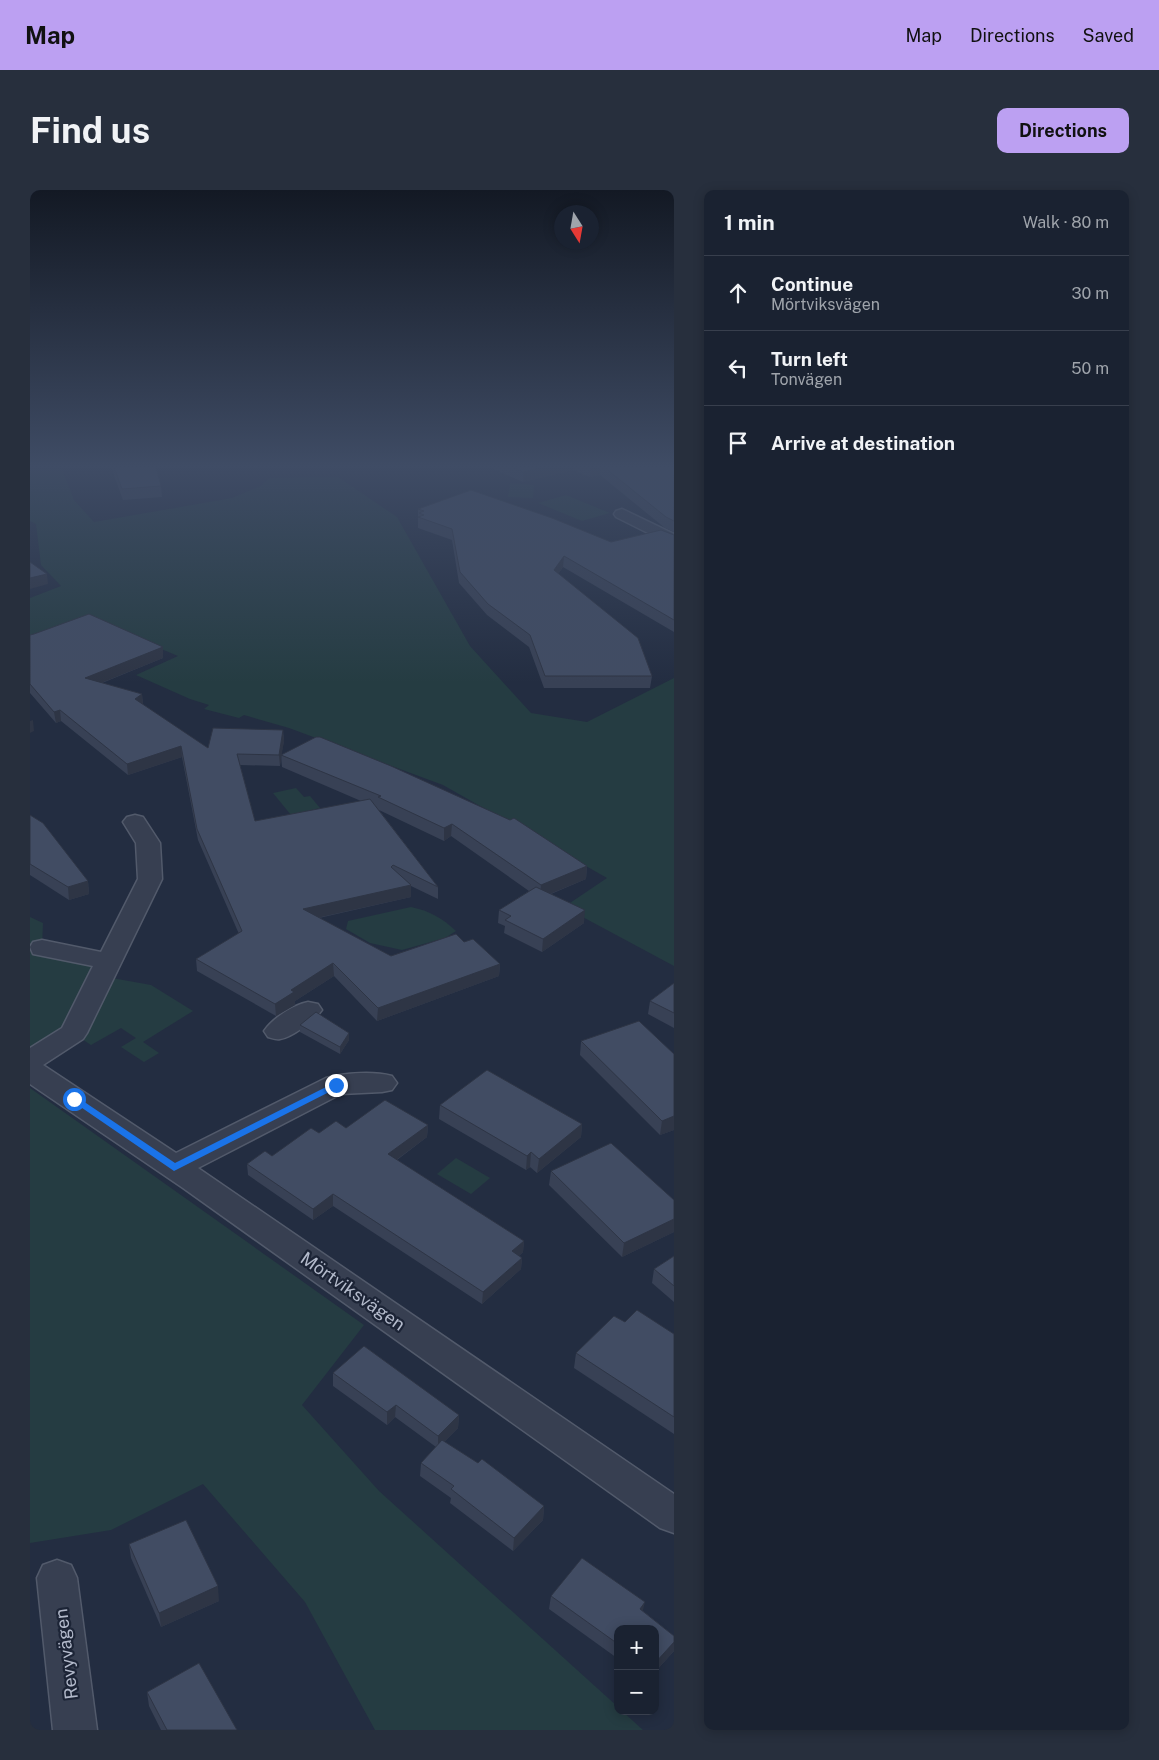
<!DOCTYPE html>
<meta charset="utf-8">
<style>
:root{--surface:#1a2231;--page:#272f3d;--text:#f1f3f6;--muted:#9fa4ab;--line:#383f4d;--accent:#bca0f2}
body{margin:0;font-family:"Public Sans",sans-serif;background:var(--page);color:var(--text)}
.controls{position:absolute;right:15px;bottom:15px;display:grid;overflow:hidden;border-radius:10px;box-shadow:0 2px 12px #0003}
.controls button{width:45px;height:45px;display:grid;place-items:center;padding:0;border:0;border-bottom:1px solid var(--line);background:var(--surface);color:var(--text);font:25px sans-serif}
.compass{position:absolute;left:524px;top:15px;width:45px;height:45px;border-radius:50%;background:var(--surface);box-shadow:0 2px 12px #0003;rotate:169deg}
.stop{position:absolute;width:15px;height:15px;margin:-11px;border:4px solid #1a73e8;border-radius:50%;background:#fff}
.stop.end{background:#1a73e8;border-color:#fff;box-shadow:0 1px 5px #0008}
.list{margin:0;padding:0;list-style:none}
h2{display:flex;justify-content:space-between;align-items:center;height:65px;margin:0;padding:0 20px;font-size:21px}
h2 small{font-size:16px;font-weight:400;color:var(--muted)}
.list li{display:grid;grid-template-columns:32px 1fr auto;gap:15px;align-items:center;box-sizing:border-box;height:75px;padding:0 20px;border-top:1px solid var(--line)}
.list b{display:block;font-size:19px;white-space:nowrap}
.list p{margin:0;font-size:16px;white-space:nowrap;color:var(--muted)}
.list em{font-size:16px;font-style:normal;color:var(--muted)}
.icon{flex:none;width:28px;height:28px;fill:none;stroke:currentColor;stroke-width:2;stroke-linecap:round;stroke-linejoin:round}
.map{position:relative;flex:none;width:644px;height:1540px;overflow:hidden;border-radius:10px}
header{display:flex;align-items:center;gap:30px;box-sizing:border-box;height:70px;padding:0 25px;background:var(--accent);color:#111}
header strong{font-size:24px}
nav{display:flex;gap:28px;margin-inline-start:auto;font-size:18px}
.intro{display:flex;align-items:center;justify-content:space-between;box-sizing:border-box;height:120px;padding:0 30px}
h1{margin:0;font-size:35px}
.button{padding:12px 22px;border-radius:10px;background:var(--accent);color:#111;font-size:18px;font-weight:700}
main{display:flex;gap:30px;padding:0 30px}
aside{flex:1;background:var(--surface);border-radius:10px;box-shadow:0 2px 12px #0003}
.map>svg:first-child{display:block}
</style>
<header>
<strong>Map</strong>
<nav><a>Map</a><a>Directions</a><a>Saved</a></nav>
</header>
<div class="intro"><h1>Find us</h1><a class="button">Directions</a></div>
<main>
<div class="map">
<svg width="644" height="1540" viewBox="0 0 644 1540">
<rect width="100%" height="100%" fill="#232d41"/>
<g fill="#253c42">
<path d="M 0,277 L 31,277 L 44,310 L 64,332 L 202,308 L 231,296 L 240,288 L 308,287 L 367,327 L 440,456 L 501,523 L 557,532 L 644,488 L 644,776 L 534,717 L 577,688 L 413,595 L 259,538 L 214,525 L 209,528 L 174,519 L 179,515 L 160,509 L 106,485 L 148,466 L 62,430 L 0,448 L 0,408 L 31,396 L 11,375 L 6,334 L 0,331 Z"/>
<path d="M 480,293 L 504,295 L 503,308 L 478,307 Z"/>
<path d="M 536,305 L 580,323 L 552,331 L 508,313 Z"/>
<path d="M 266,598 L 274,607 L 280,606 L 290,618 L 261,625 L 243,603 Z"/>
<path d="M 381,717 C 400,721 412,728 426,741 L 415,748 L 372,760 L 340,753 L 316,739 L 318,731 Z"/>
<path d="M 0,727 L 13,733 L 12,758 L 78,771 L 71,786 L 121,795 L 163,821 L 113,852 L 129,863 L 114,872 L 91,857 L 106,848 L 91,838 L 61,855 L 43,843 L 0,871 Z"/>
<path d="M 0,898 L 334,1135 L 272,1215 L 349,1301 L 588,1517 L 588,1521 L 592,1521 L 613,1540 L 345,1540 L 275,1412 L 173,1294 L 81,1340 L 0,1353 Z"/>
<path d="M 426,968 L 460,988 L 441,1004 L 407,984 Z"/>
</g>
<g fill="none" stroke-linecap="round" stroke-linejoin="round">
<defs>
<g id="minor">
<path d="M 592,319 L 644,344 L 644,356 L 586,327 L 584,324 L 586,321 Z"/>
<path d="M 105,625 L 113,627 L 130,653 L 132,689 L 57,843 L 53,849 L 13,875 L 146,963 L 296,888 C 315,883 343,881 362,886 L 367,893 L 362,900 L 352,902 L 311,904 L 168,978 L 644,1304 L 644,1343 L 630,1338 L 153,998 L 0,894 L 0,858 L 32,838 L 63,776 L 3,764 L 0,757 L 3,752 L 12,750 L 71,762 L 108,689 L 106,653 L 93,632 L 97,627 Z"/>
<path d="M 278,812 L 288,814 L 292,820 C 285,830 261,848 250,849 C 246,850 242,848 238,847 L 234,841 C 243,828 263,815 278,812 Z"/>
<path d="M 27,1370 L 41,1375 L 47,1388 L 67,1540 L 23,1540 L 7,1388 L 13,1375 Z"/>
</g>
</defs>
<use href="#minor" stroke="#525a6b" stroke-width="3"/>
<use href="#minor" fill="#373f51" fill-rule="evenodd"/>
</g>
<g fill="#384155" fill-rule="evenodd">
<path d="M 81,277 L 126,277 L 131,296 L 132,307 L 93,310 Z"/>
<path d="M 459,277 L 644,277 L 644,342 L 635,338 L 570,285 L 560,287 L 543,280 L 493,292 Z"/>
<path d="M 388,319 L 581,352 L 644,345 L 644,442 L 533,377 L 528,384 L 622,486 L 620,498 L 514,498 L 499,457 L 457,425 L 429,393 L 422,350 L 388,338 Z"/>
<path d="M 0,445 L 133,468 L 72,493 L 112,504 L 113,515 L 178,558 L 253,540 L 254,551 L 251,565 L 557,676 L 556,689 L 521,704 L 554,733 L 512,762 L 474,743 L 475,736 L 468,733 L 469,720 L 499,701 L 421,646 L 414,651 L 349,620 L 408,697 L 408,709 L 381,696 L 381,707 L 289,728 L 361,766 L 434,752 L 470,774 L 469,786 L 347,831 L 304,786 L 265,811 L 265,815 L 246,826 L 167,781 L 166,769 L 209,744 L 168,650 L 152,567 L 98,585 L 31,531 L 26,533 L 0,503 ZM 251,566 L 252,577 L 331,611 L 225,631 L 210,575 L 250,576 Z"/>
<path d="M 0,625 L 58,691 L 59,704 L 39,710 L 0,685 Z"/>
<path d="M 644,793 L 644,838 L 618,824 L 620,811 Z"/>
<path d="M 270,835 L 319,843 L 319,850 L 310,864 L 270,842 Z"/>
<path d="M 551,851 L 644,864 L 644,940 L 630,945 L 550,865 Z"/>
<path d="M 410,915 L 552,934 L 551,947 L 507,983 L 500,977 L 496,980 L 409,929 Z"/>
<path d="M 398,935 L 397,947 L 367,970 L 494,1051 L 493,1062 L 489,1066 L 492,1068 L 491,1079 L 452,1114 L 303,1016 L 283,1030 L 218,985 L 217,974 L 242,966 L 289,943 L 316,938 Z"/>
<path d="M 521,981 L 644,1010 L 644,1042 L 592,1067 L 519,995 Z"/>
<path d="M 644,1066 L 644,1112 L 622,1093 L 624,1079 Z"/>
<path d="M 595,1132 L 644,1144 L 644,1244 L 544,1178 L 546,1163 Z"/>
<path d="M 303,1183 L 429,1225 L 428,1238 L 414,1252 L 514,1316 L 513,1330 L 483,1361 L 420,1313 L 421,1308 L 390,1286 L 391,1273 L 406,1257 L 365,1227 L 357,1235 L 303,1196 Z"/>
<path d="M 99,1354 L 189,1411 L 131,1437 L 101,1368 Z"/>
<path d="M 521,1406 L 613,1421 L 644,1446 L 644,1461 L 625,1482 L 625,1439 L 588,1439 L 588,1476 L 586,1474 L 587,1468 L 519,1419 Z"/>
<path d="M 117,1502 L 207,1540 L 131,1540 L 119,1516 Z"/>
</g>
<g fill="#2e3545">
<path d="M 513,277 L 543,277 L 543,280 L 493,292 L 493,282 Z"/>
<path d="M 561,277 L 570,277 L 570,285 L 560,287 Z"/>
<path d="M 534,366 L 533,377 L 523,391 L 524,380 Z"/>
<path d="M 17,384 L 18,394 L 0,399 L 0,388 Z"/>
<path d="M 133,457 L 133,468 L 56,499 L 55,488 Z"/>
<path d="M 112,504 L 113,515 L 105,509 Z"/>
<path d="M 30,520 L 31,531 L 26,533 L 24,522 Z"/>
<path d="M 3,530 L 4,541 L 0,543 L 0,531 Z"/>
<path d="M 253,540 L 254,551 L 250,576 L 249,565 Z"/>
<path d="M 151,556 L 152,567 L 98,585 L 97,574 Z"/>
<path d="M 422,634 L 421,646 L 414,651 L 414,638 Z"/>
<path d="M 557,676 L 556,689 L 510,708 L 511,695 Z"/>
<path d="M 58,691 L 59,704 L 39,710 L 38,697 Z"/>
<path d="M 381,695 L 381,707 L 273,731 L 273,719 Z"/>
<path d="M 555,720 L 554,733 L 512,762 L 513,749 Z"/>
<path d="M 303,773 L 304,786 L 265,811 L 265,815 L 246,826 L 245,814 L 261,800 Z"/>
<path d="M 470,774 L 469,786 L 347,831 L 348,818 Z"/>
<path d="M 319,843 L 319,850 L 310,864 L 310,857 Z"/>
<path d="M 644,926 L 644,940 L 630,945 L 632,931 Z"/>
<path d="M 552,934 L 551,947 L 507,983 L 509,969 Z"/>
<path d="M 398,935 L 397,947 L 358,976 L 358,964 Z"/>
<path d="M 501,962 L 500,977 L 496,980 L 497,966 Z"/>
<path d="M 303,1004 L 303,1016 L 283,1030 L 283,1019 Z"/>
<path d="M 644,1029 L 644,1042 L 592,1067 L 594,1053 Z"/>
<path d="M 494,1051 L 493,1062 L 481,1073 L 482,1061 Z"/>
<path d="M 492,1068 L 491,1079 L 452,1114 L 453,1102 Z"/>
<path d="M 366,1215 L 365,1227 L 357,1235 L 357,1222 Z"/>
<path d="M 429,1225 L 428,1238 L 408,1258 L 408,1246 Z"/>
<path d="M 514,1316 L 513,1330 L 483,1361 L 484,1348 Z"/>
<path d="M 188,1396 L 189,1411 L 131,1437 L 129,1423 Z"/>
<path d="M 615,1412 L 612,1424 L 610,1419 Z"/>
<path d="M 644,1452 L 644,1461 L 625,1482 L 625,1473 Z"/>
</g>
<g fill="#414c63" stroke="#2e3545">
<path d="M 84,277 L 126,277 L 131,296 L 92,299 Z"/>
<path d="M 483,277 L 513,277 L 493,282 Z"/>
<path d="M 574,277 L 644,277 L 644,331 L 636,327 Z"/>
<path d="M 441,300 L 522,328 L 581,352 L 631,340 L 644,345 L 644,430 L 534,366 L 524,380 L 608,448 L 622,486 L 515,486 L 500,445 L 458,414 L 430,382 L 422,339 L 388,327 L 394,325 L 389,323 L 394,321 L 388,319 Z"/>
<path d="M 0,372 L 17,384 L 0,388 Z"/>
<path d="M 59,424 L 133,457 L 55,488 L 112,504 L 105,509 L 178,558 L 183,538 L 253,540 L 249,565 L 207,564 L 225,631 L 340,609 L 408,697 L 363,675 L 361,677 L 381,695 L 273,719 L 361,766 L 426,744 L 434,752 L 443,749 L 470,774 L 348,818 L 303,773 L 261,800 L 264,802 L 245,814 L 166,769 L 212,741 L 167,639 L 151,556 L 97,574 L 30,520 L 24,522 L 0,494 L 0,445 L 4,444 Z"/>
<path d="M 286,547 L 290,547 L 361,576 L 480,630 L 484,628 L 557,676 L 511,695 L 422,634 L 414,638 L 348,607 L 351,606 L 251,565 Z"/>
<path d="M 0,625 L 13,633 L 58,691 L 38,697 L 0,674 Z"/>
<path d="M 506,697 L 555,720 L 513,749 L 475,730 L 481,726 L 469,720 Z"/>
<path d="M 644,793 L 644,823 L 620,811 Z"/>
<path d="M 286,822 L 319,843 L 310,857 L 270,835 Z"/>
<path d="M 609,831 L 644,864 L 644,926 L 632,931 L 551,851 Z"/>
<path d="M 457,880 L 552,934 L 509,969 L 501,962 L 497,966 L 410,915 Z"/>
<path d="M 355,910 L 398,935 L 358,964 L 494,1051 L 482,1061 L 492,1068 L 453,1102 L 303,1004 L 283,1019 L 217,974 L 235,961 L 242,966 L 281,938 L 289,943 L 306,931 L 316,938 Z"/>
<path d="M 581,953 L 644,1010 L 644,1029 L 594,1053 L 521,981 Z"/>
<path d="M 644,1066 L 644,1096 L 624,1079 Z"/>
<path d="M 607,1120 L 644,1144 L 644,1227 L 546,1163 L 584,1126 L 595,1132 Z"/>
<path d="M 334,1156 L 429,1225 L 408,1246 L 366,1215 L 357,1222 L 303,1183 Z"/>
<path d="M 412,1250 L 448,1273 L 452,1269 L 514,1316 L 484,1348 L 421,1299 L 424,1296 L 391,1273 Z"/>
<path d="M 156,1330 L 188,1396 L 129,1423 L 99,1354 Z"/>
<path d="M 552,1368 L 615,1412 L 610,1419 L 644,1446 L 644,1452 L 625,1473 L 625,1439 L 588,1439 L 588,1454 L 521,1406 Z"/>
<path d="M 169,1473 L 207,1540 L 137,1540 L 117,1502 Z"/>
</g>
<linearGradient id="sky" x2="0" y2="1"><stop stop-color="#131924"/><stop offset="0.56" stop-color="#3f4c65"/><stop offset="1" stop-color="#3f4c65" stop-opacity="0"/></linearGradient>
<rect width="644" height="493" fill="url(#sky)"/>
<path fill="#1a73e8" d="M 306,892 L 310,895 L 309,897 L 144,981 L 39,909 L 40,907 L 47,907 L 145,973 Z"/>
<g text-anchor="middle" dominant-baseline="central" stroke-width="4.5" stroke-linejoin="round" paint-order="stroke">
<g font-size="18" fill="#b3bacb" stroke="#1c2436">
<text transform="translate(323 1101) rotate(35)">Mörtviksvägen</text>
<text transform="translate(36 1464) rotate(-97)">Revyvägen</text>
</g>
</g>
</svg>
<div class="controls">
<button>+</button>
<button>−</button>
</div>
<svg class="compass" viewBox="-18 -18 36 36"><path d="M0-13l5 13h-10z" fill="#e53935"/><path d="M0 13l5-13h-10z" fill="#9fa4ab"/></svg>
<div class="stop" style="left:44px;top:909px"></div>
<div class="stop end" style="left:306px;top:895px"></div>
</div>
<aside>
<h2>1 min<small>Walk · 80 m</small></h2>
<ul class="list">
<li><svg class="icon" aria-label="ahead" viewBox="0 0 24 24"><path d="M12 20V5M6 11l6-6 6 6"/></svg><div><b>Continue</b><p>Mörtviksvägen</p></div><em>30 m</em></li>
<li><svg class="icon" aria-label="left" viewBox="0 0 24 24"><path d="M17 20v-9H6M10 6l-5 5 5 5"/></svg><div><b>Turn left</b><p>Tonvägen</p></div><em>50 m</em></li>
<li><svg class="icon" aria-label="arrive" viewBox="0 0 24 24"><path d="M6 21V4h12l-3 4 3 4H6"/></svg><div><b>Arrive at destination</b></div></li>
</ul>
</aside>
</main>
